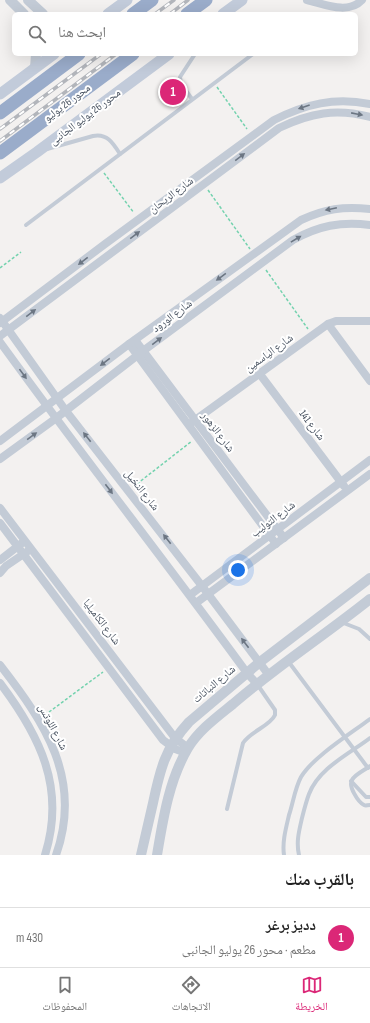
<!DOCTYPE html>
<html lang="ar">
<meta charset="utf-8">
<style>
:root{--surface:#fff;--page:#f2f2f2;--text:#222;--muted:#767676;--line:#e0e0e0;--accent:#db2777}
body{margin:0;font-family:"Sofia Sans Condensed","Noto Naskh Arabic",sans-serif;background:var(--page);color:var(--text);direction:rtl}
.you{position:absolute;left:238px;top:570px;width:14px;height:14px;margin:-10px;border:3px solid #fff;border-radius:50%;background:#1a73e8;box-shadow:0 0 0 6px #1a73e833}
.badge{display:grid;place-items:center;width:26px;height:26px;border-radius:50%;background:var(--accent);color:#fff;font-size:13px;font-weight:700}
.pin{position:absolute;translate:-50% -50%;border:2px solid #fff;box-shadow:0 1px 4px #0006}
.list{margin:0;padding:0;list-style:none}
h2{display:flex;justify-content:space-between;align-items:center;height:52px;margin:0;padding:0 16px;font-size:17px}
h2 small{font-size:13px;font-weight:400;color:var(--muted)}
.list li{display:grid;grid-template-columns:26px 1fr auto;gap:12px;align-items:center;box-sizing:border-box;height:60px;padding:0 16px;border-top:1px solid var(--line)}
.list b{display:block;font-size:15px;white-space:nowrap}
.list p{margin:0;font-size:13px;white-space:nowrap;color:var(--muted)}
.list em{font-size:13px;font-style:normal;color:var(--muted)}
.icon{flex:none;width:22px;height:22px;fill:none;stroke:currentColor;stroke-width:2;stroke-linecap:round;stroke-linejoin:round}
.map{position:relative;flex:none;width:370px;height:855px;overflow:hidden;direction:ltr}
.search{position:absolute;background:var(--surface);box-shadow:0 4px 16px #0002;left:12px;right:12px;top:12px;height:44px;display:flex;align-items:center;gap:10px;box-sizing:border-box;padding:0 14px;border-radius:6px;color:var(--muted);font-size:15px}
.sheet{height:112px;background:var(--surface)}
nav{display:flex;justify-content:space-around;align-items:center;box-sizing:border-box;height:56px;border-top:1px solid var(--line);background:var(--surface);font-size:11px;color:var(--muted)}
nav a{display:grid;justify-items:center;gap:2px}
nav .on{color:var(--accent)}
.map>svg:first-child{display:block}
</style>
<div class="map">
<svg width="370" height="855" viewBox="0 0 370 855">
<rect width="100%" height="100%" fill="#f3f1f0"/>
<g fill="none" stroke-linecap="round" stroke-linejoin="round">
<g stroke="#73d2ae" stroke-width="1.5" stroke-dasharray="3 2" stroke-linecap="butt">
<path d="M 217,87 L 247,129"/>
<path d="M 104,173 L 134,213"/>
<path d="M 208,190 L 250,249"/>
<path d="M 0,268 L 21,252"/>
<path d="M 266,270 L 308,329"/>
<path d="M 133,487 L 192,441"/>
<path d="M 45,715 L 103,672"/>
</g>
<g stroke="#c3cbd6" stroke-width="4">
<path d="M 192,99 L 181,84 L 180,77 L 195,54"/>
<path d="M 47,149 L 93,136 C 107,133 113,143 120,154"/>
<path d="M 26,225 L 253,54"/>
<path d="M 341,622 L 359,629 L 370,639"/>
<path d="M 288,661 L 368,768"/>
<path d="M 370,766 C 365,770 355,774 352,780 C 348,786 358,802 364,805 C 366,806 367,805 370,805"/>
<path d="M 351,781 L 366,797 L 370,797"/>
<path d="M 227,809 L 243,743 C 251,731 270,726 275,715 L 275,710 L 257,684"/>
<path d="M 284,855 C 282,842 286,828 289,815 C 293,803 295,788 301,777 C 313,757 350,734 370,719"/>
<path d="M 299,855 C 296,842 299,831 302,818 C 304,810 306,802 309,794 C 319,768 349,754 370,738"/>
</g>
<g stroke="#c3cbd6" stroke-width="8">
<path d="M 307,0 C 324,4 348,15 362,0"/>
<path d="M 0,318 L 66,411 L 202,586 L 268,674"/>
<path d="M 0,323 L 105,244 L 274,120 C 306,104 334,97 370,104"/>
<path d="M 328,324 L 370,381"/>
<path d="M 0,336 L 279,128 C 310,113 336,108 370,117"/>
<path d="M 135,340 L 284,538"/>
<path d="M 0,342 C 81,454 166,562 247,673 L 257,684"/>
<path d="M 129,344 L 276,544"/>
<path d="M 259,373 L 344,486"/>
<path d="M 191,423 L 328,324 L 336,321 L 370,321"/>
<path d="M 0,441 L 129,344 L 301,220 C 325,209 343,206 370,209"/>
<path d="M 0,459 L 55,419 L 143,351 L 293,240 C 318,226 341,221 370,225"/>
<path d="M 0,508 L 175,738 L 188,748"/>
<path d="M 0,523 L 163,740 L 175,749 L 186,753"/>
<path d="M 0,560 L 22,543"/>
<path d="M 0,573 L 6,566 L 28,551"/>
<path d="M 190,595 L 370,460"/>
<path d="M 196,603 L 370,474"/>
<path d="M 0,665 C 45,723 83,779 56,855"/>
<path d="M 0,683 C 40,736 66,788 45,855"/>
</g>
<g stroke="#c3cbd6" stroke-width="10">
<path d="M 10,0 L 24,14"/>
<path d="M 28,0 L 43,14"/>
<path d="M 35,68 L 36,54"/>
<path d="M 141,855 C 145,838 149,820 153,803 C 160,770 165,748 189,722 L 260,662 L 370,578"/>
<path d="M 157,855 C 163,819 169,780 188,748 C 199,730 217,717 233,704 C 277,666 325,635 370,599"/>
</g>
<g stroke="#c2cbda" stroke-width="11">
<path d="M 108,14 L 127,0"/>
<path d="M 223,14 L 242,0"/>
<path d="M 0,94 L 54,54"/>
<path d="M 0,178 L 37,152 L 169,54"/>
</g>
<g stroke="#9aacca" stroke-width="13">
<path d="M 133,14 L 152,0"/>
<path d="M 187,14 L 206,0"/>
<path d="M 0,113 L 79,54"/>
<path d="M 0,153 L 133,54"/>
</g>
<defs>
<g id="rail">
<path d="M 155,14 L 174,0"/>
<path d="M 170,14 L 188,0"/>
<path d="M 0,129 L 101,54"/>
<path d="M 0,141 L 116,54"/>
</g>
</defs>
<use href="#rail" stroke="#b2b5bb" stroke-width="3.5"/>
<use href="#rail" stroke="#fff" stroke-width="2" stroke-dasharray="6" stroke-linecap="butt"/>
</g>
<defs><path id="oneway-solid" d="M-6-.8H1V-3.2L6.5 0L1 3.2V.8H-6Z"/></defs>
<g fill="#6c7683">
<use href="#oneway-solid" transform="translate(304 107) rotate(161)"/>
<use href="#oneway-solid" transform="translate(357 114) rotate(11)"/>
<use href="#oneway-solid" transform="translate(240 157) rotate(-37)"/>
<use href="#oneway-solid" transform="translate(331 209) rotate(168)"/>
<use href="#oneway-solid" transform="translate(135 235) rotate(-37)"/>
<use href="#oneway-solid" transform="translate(296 239) rotate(-31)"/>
<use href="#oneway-solid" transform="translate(83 261) rotate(142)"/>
<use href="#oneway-solid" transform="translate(221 277) rotate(144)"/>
<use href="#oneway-solid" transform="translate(31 313) rotate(-37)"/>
<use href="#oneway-solid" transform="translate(157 341) rotate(-37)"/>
<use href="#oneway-solid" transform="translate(105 362) rotate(143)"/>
<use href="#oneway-solid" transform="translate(23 374) rotate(54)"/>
<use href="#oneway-solid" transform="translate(32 436) rotate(-36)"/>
<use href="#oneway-solid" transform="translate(87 437) rotate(-128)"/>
<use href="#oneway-solid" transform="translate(109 489) rotate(53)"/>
<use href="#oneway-solid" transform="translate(167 539) rotate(-128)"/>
<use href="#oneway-solid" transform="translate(245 643) rotate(-127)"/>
</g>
<g text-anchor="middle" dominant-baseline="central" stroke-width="4" stroke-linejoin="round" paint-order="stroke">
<g font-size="11" fill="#47515f" stroke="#fff">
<text transform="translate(67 103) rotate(-37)">محور 26 يوليو</text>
<text transform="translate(85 117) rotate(-37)">محور 26 يوليو الجانبى</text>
<text transform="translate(171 195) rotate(-37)">شارع الريحان</text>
<text transform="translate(172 316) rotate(-37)">شارع الورود</text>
<text transform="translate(269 353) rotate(-36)">شارع الياسمين</text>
<text transform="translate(312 425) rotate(53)">شارع 141</text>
<text transform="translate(218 432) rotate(53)">شارع الزهور</text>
<text transform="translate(142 490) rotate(52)">شارع النخيل</text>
<text transform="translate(273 519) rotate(-37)">شارع التوليب</text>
<text transform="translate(102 622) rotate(53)">شارع الكاميليا</text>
<text transform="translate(214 684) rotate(-40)">شارع النباتات</text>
<text transform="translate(53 727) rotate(62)">شارع اللوتس</text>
</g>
</g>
</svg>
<div class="you"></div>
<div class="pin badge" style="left:173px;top:92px">1</div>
<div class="search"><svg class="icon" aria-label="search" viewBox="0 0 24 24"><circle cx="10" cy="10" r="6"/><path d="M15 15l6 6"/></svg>ابحث هنا</div>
</div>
<section class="sheet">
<h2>بالقرب منك<small></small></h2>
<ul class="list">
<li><span class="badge">1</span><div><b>دديز برغر</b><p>مطعم · محور 26 يوليو الجانبى</p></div><em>430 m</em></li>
</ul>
</section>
<nav>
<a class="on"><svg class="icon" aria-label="map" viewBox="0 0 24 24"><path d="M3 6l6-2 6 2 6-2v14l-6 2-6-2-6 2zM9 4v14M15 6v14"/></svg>الخريطة</a>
<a><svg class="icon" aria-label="directions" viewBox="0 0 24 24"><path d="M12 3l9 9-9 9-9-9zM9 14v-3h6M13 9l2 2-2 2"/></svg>الاتجاهات</a>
<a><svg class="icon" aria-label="saved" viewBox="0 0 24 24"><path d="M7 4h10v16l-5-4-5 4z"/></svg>المحفوظات</a>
</nav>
